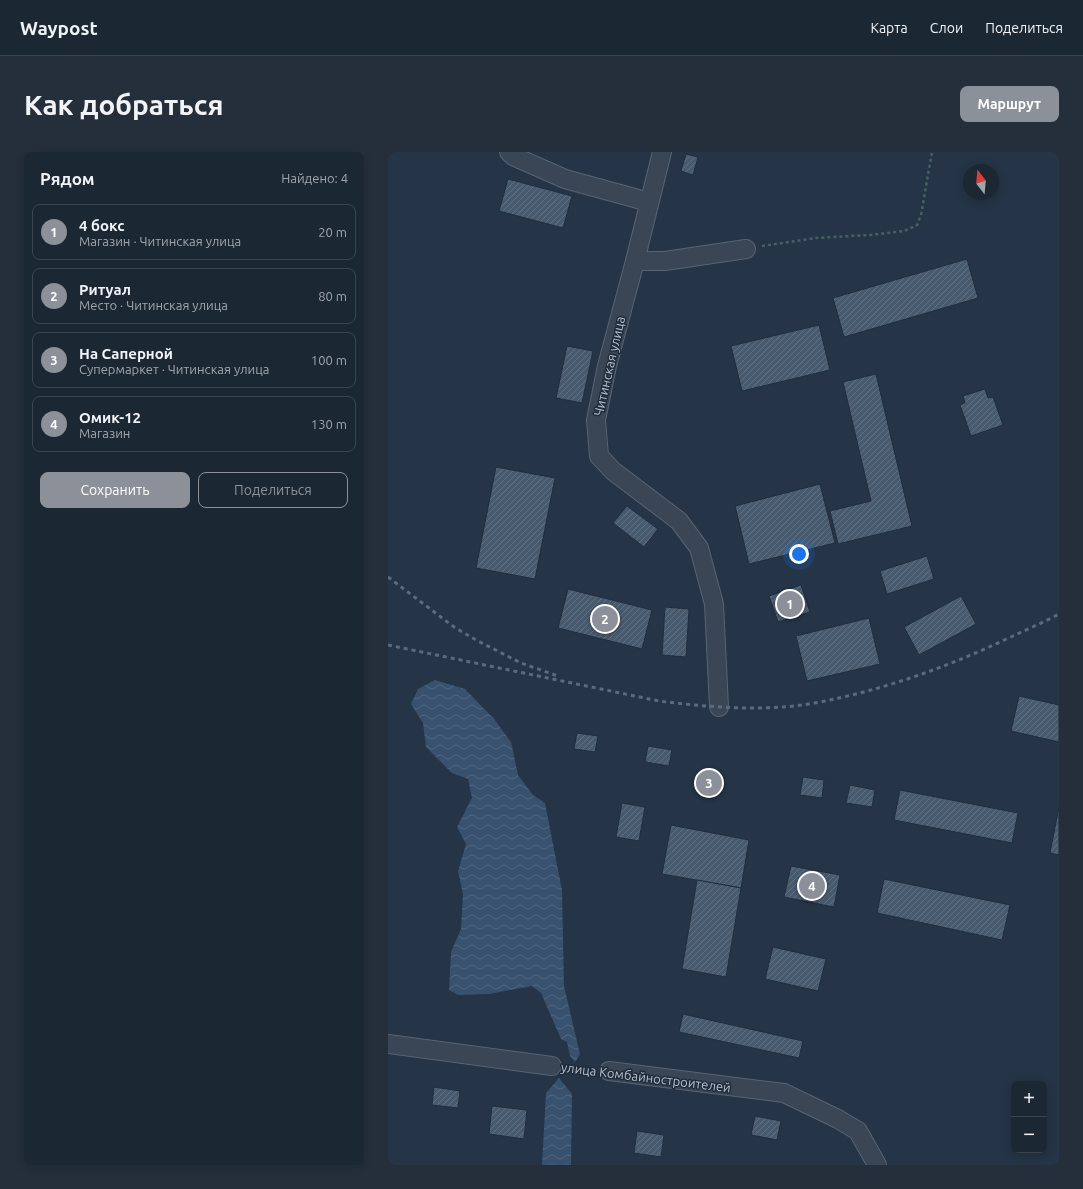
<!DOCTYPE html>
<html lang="ru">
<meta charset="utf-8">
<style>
:root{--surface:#1c2734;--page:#252f3c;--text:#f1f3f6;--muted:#a0a5ac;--line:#3a444f;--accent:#8c9099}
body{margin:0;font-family:Ubuntu,sans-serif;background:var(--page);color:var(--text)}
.controls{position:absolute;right:12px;bottom:12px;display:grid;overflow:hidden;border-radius:8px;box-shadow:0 2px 10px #0003}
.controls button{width:36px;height:36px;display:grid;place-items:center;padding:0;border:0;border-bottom:1px solid var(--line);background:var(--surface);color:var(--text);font:20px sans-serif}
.compass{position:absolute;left:575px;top:12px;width:36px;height:36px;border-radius:50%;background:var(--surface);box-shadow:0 2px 10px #0003;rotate:344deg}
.you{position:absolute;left:411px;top:402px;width:14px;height:14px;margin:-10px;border:3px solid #fff;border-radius:50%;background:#1a73e8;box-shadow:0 0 0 6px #1a73e833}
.badge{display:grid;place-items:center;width:26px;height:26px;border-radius:50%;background:var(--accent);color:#fff;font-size:13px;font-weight:700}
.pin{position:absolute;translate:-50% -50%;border:2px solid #fff;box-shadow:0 1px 4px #0006}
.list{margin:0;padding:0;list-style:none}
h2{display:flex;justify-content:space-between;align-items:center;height:52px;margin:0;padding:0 16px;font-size:17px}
h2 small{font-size:13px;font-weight:400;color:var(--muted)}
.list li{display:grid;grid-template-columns:26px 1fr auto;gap:12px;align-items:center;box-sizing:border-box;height:56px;margin:0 8px 8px;padding:0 8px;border:1px solid var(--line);border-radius:8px}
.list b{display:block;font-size:15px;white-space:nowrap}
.list p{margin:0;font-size:13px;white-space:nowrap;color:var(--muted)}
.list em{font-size:13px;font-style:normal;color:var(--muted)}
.actions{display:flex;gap:8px;padding:12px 16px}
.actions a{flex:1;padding:9px 0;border:1px solid var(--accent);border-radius:8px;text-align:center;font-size:14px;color:var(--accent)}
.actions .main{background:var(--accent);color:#fff}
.map{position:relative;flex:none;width:671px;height:1013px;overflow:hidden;border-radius:8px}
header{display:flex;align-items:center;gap:24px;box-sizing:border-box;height:56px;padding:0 20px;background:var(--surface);border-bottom:1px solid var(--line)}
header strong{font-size:19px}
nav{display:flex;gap:22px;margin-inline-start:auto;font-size:14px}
.intro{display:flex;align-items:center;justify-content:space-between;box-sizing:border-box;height:96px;padding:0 24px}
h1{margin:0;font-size:28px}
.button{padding:10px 18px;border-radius:8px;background:var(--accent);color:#fff;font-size:14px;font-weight:700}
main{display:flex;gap:24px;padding:0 24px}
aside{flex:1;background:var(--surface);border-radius:8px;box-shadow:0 2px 10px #0003}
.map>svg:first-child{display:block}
</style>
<header>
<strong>Waypost</strong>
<nav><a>Карта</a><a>Слои</a><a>Поделиться</a></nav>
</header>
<div class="intro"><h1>Как добраться</h1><a class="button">Маршрут</a></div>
<main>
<aside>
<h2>Рядом<small>Найдено: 4</small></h2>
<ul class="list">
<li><span class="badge">1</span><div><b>4 бокс</b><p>Магазин · Читинская улица</p></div><em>20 m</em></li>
<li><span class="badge">2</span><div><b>Ритуал</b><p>Место · Читинская улица</p></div><em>80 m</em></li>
<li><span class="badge">3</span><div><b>На Саперной</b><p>Супермаркет · Читинская улица</p></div><em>100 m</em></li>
<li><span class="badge">4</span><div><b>Омик-12</b><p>Магазин</p></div><em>130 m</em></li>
</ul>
<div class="actions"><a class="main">Сохранить</a><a>Поделиться</a></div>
</aside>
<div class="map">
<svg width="671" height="1013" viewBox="0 0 671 1013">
<defs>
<pattern id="water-waves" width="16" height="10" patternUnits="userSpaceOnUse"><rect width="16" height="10" fill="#37516e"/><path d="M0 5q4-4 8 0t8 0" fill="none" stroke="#526882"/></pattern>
<pattern id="building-hatch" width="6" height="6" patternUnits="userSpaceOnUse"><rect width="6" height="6" fill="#485a6d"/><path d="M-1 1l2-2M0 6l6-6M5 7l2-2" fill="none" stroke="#607081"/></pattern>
</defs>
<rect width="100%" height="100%" fill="#253446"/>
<g fill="url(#water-waves)">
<path d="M 47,528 L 77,537 L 106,567 L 123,590 L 130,623 L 145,643 L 157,651 L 174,738 L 176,834 L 192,902 L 187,910 L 182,904 L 179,890 L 173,887 L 153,841 L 144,834 L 101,842 L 70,843 L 61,838 L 63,800 L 73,777 L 75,742 L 70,719 L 78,692 L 69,675 L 84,646 L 80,627 L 64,621 L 38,595 L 35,571 L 23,552 L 30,537 Z"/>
<path d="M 171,926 L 184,942 L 183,1013 L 154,1013 L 158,941 Z"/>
</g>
<g fill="url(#building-hatch)" stroke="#202d3d">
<path d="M 298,2 L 310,5 L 305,23 L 293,19 Z"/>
<path d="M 120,27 L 184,44 L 175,76 L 111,59 Z"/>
<path d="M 579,107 L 590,146 L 456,185 L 445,146 Z"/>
<path d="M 431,173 L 442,218 L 354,239 L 343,194 Z"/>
<path d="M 179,194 L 205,199 L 194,251 L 168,246 Z"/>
<path d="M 488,222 L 524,374 L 450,392 L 442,359 L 483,349 L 455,230 Z"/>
<path d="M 597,237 L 600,246 L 605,245 L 615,273 L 583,284 L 572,253 L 577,251 L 575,244 Z"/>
<path d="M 108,315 L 167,326 L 147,427 L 88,416 Z"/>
<path d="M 432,332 L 447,391 L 361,412 L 347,354 Z"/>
<path d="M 239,354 L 270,377 L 256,395 L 225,371 Z"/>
<path d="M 539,404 L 546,427 L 499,442 L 492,419 Z"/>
<path d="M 413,433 L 422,460 L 390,470 L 381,444 Z"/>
<path d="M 180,437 L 264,458 L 254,497 L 170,476 Z"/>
<path d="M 573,444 L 588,472 L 531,503 L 516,475 Z"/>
<path d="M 277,455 L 301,457 L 298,505 L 274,503 Z"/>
<path d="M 481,466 L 492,512 L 419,529 L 408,484 Z"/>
<path d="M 631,544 L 671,553 L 671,590 L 623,579 Z"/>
<path d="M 189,581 L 210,584 L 207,600 L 186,597 Z"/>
<path d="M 260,594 L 284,598 L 281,614 L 257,610 Z"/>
<path d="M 312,621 L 333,625 L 329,641 L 309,637 Z"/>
<path d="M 415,625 L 436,628 L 434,646 L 412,643 Z"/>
<path d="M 462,633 L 487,638 L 484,655 L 458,651 Z"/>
<path d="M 512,638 L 630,661 L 624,691 L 506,668 Z"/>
<path d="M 234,651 L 257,655 L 251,689 L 228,685 Z"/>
<path d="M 671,655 L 671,703 L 662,701 Z"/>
<path d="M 283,673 L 361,688 L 353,736 L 274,722 Z"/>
<path d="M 403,714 L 452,723 L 446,755 L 396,745 Z"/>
<path d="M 496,727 L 622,753 L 614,788 L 489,761 Z"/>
<path d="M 309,728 L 353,736 L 338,825 L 294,817 Z"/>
<path d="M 385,795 L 438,807 L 430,839 L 377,827 Z"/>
<path d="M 295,862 L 415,889 L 411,906 L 291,880 Z"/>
<path d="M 46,935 L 72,939 L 70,956 L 44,953 Z"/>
<path d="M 104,954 L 139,958 L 136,987 L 101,982 Z"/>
<path d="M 367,964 L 393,969 L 389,988 L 363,983 Z"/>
<path d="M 249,979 L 276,983 L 273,1005 L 246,1001 Z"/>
</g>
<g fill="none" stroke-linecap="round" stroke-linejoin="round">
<defs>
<g id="street">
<path d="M 121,0 L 125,4 L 177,27 L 261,50"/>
<path d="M 274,0 L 247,109 L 219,214 L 208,268 L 211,304 L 225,319 L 291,369 L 311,396 L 326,452 L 331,555"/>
<path d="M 247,109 L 277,109 L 358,97"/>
<path d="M 0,892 L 164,914"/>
<path d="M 221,919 L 396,941 L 450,967 L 470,979 L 489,1013"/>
</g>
</defs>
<use href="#street" stroke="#586473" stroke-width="20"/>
<g stroke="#466163" stroke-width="2.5" stroke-dasharray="3 3" stroke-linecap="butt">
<path d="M 374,94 L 428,86 L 482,83 L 516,79 L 529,73 L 533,63 L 544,0"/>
<path d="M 180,916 L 205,918"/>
</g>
<use href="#street" stroke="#3a4655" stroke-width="18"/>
<g stroke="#5b6a7d" stroke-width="3" stroke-dasharray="4 4" stroke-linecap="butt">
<path d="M 0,425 L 66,475 L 88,488 L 133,511 L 170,524"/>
<path d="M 0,493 L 271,549 C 311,554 354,558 395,555 C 413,554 433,550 451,546 C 513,532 568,511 625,484 C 640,477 656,470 671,462"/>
</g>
</g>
<g text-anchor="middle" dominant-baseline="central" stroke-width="3" stroke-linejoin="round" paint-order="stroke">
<g font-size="13" fill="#b7c1cf" stroke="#1e2b3b">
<text transform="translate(221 214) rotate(-77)">Читинская улица</text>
<text transform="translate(258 925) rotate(7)">улица Комбайностроителей</text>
</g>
</g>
</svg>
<div class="controls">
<button>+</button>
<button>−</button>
</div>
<svg class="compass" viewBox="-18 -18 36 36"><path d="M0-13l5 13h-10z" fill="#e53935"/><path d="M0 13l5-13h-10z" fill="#a0a5ac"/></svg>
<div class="you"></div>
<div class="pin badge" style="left:402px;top:452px">1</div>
<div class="pin badge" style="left:217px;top:467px">2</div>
<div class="pin badge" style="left:321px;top:631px">3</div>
<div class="pin badge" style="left:424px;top:734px">4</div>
</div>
</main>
